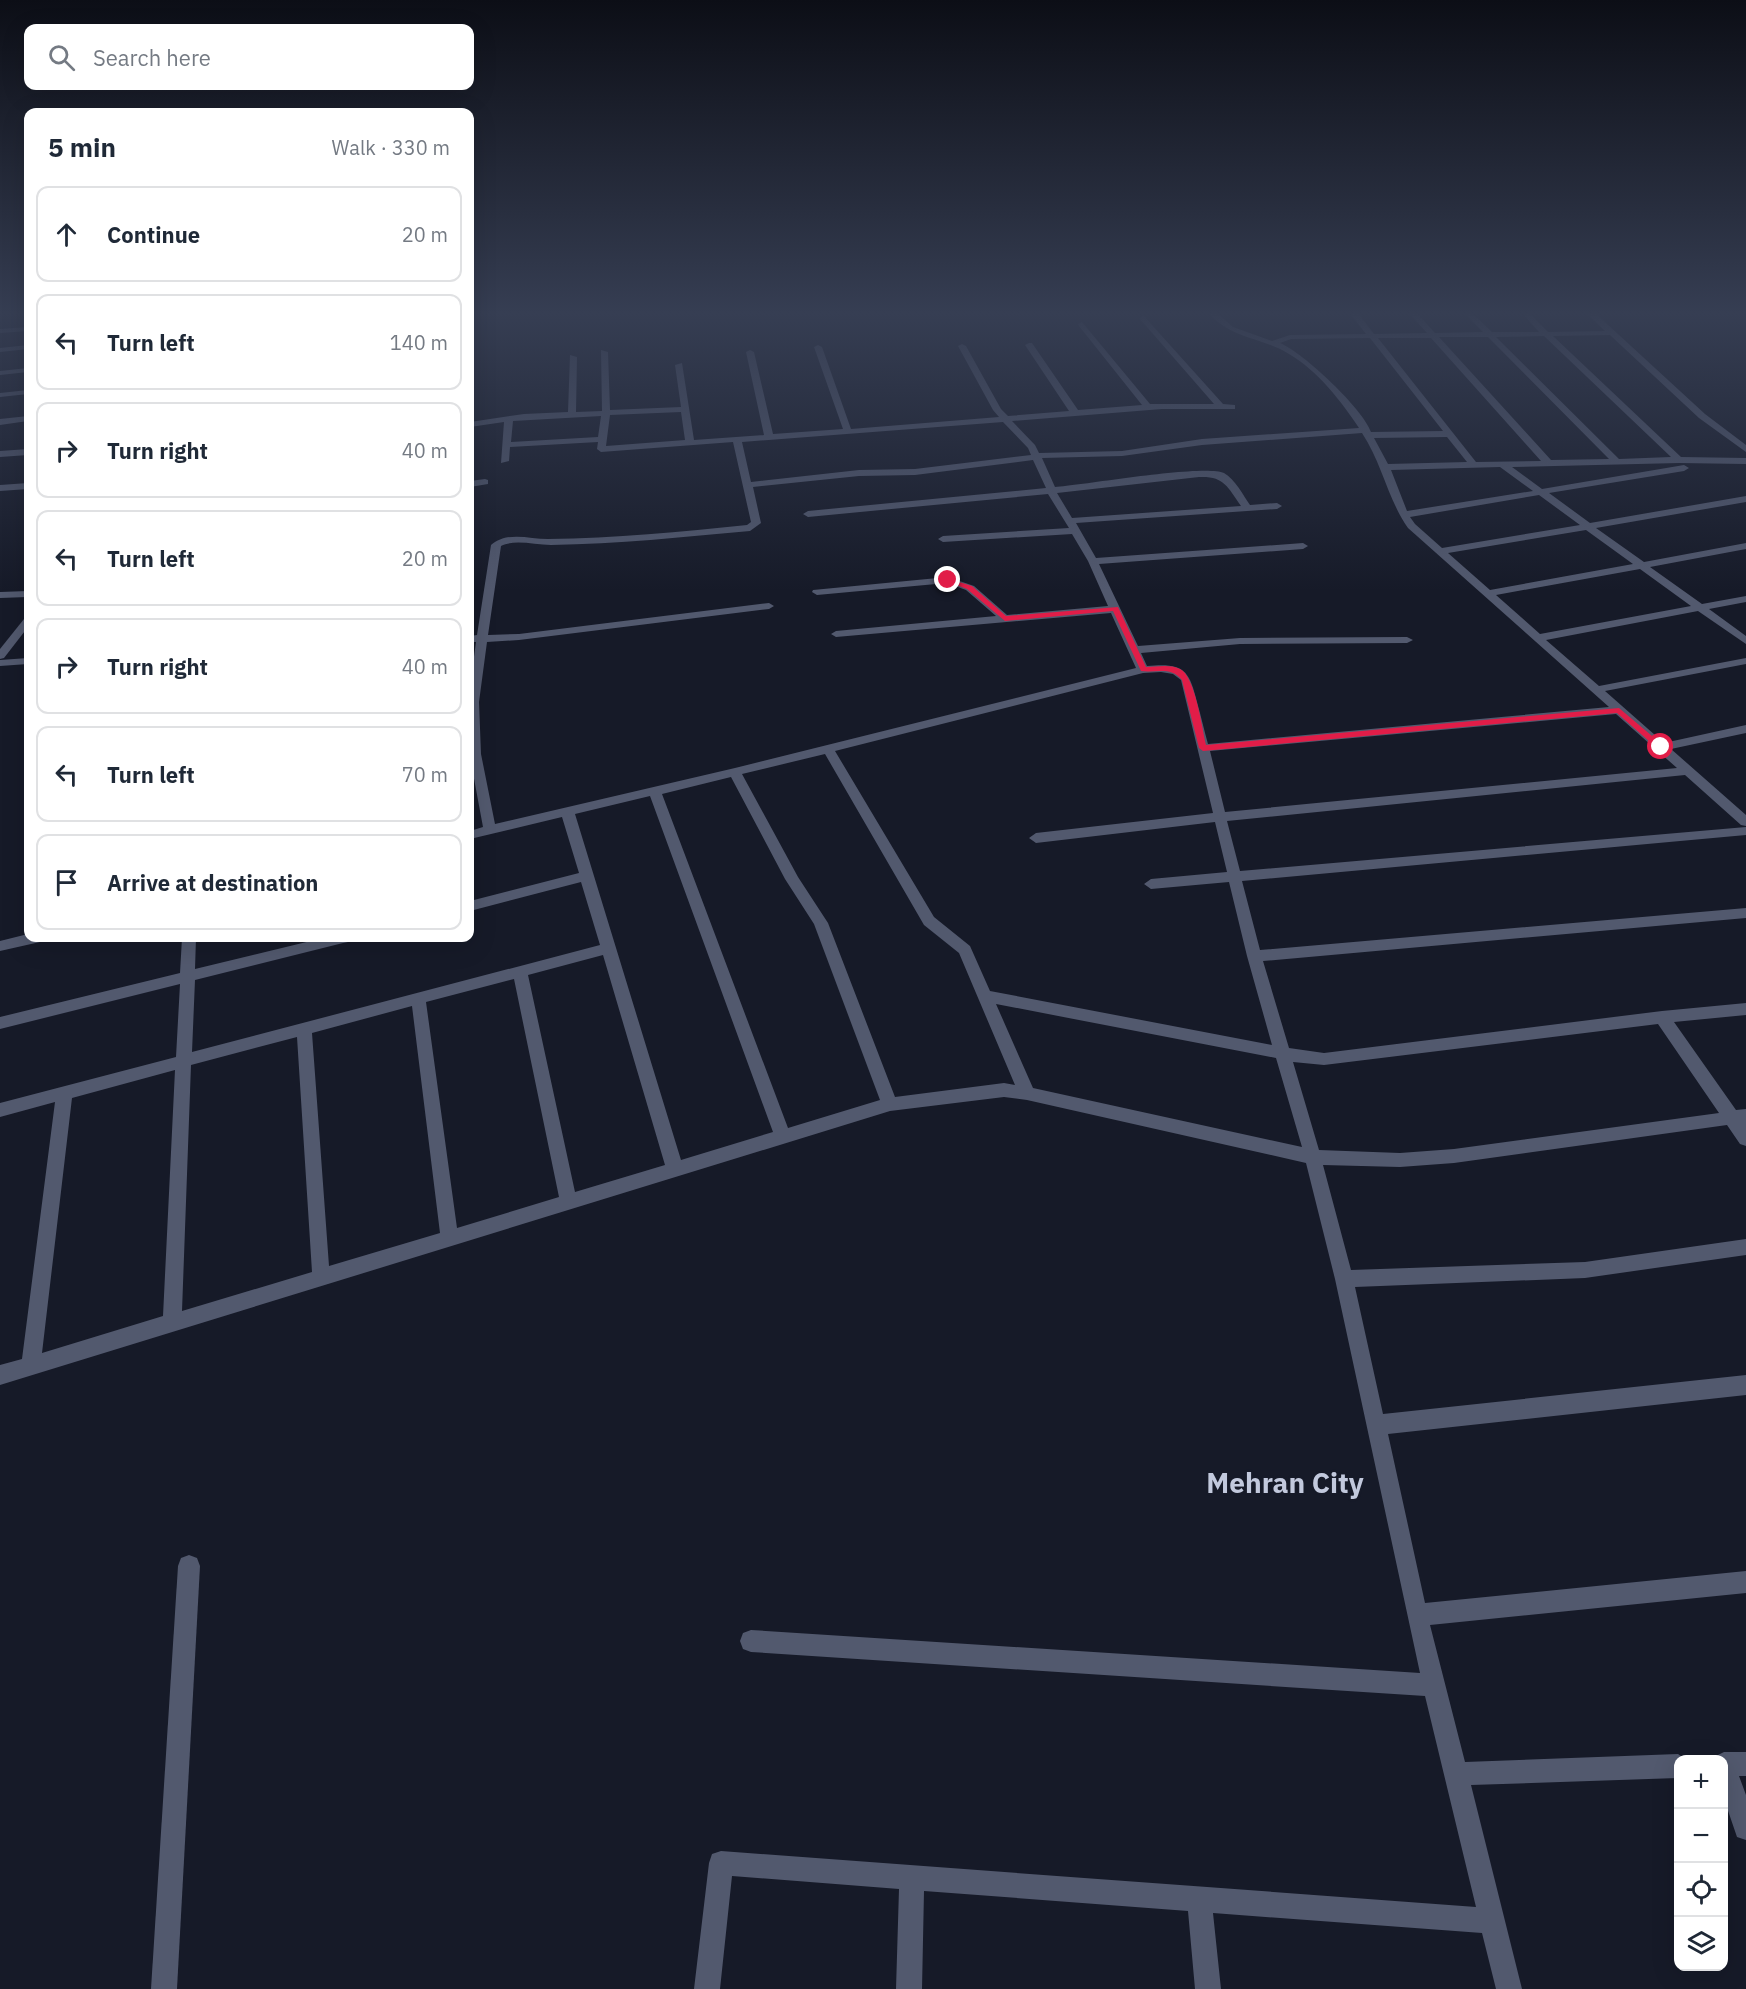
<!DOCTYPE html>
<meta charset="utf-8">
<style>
:root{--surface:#fff;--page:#f6f6f7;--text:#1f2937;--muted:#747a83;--line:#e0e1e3}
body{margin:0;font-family:"IBM Plex Sans",sans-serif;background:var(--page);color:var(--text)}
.controls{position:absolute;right:18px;bottom:18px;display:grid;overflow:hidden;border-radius:12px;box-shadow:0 6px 24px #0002}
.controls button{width:54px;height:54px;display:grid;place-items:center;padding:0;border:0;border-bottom:2px solid var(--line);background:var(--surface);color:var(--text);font:30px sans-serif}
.stop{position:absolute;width:18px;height:18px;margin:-14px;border:4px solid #e11d48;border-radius:50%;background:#fff}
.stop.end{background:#e11d48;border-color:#fff;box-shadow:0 2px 6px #0008}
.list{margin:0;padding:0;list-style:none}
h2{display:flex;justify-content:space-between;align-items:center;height:78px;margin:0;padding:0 24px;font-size:26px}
h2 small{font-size:20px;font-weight:400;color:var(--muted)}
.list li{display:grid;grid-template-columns:39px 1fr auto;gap:18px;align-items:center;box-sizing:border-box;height:96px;margin:0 12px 12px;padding:0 12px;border:2px solid var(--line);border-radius:12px}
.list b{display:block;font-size:22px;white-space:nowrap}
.list em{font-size:20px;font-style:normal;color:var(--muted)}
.icon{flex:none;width:33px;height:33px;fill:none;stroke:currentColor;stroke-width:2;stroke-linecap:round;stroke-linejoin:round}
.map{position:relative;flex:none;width:1746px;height:1989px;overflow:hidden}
.search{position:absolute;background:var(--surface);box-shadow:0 6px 24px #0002;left:24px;top:24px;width:450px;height:66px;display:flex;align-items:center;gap:15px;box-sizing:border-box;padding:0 21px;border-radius:12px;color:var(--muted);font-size:22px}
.panel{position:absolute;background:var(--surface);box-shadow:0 6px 24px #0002;left:24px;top:108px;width:450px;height:834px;border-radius:12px}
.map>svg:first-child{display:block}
</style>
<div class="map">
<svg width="1746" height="1989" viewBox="0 0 1746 1989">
<rect width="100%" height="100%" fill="#161a28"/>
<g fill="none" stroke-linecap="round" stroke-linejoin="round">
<g fill="#52596e" fill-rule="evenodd">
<path d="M 1208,312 L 1216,312 L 1233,327 L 1272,341 L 1290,335 L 1366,334 L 1349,312 L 1357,312 L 1374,334 L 1427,333 L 1408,312 L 1416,312 L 1435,333 L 1483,332 L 1463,312 L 1471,312 L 1492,332 L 1539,332 L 1521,312 L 1528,312 L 1548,332 L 1605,331 L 1585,312 L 1594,312 L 1705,414 L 1746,445 L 1746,452 L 1699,418 L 1610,335 L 1553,336 L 1681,457 L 1746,458 L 1746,464 L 1679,463 L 1512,467 L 1542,489 L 1684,465 L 1689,468 L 1684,471 L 1549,493 L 1590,523 L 1746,496 L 1746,502 L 1596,528 L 1644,562 L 1746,543 L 1746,549 L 1650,567 L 1702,604 L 1746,596 L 1746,602 L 1709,609 L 1746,636 L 1746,644 L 1698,611 L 1546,640 L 1599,686 L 1746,658 L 1746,664 L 1605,691 L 1664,743 L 1746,725 L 1746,733 L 1671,749 L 1746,815 L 1746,826 L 1741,825 L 1685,775 L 1227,821 L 1240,871 L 1746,827 L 1746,835 L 1242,881 L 1260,950 L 1746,908 L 1746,918 L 1263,961 L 1289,1048 L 1324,1053 L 1662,1011 L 1746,1003 L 1746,1015 L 1674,1022 L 1736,1110 L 1746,1109 L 1746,1146 L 1740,1144 L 1727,1125 L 1454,1163 L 1400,1167 L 1323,1165 L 1351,1270 L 1585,1262 L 1746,1239 L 1746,1255 L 1585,1278 L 1355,1287 L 1383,1414 L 1746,1375 L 1746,1395 L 1388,1434 L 1425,1603 L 1746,1571 L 1746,1593 L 1430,1625 L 1465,1762 L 1678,1754 L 1687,1760 L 1678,1760 L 1678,1778 L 1471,1785 L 1522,1989 L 1496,1989 L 1482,1933 L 1213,1913 L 1221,1989 L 1195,1989 L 1188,1911 L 924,1891 L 922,1989 L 896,1989 L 899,1889 L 732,1876 L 720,1989 L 694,1989 L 709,1863 L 712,1854 L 721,1851 L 1476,1907 L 1425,1696 L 751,1652 L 743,1649 L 740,1641 L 743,1633 L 751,1630 L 1420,1673 L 1335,1279 L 1306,1163 L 1027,1100 L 1004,1097 L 890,1111 L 0,1385 L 0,1365 L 22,1359 L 55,1102 L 0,1117 L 0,1103 L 176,1057 L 180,984 L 0,1029 L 0,1017 L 180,973 L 182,938 L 196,938 L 195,969 L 323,938 L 350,938 L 348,942 L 343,943 L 195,980 L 192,1052 L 600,945 L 581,882 L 470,911 L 470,901 L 579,873 L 562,817 L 470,839 L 470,831 L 483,827 L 470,757 L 470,686 L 476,642 L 470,642 L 470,636 L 477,635 L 491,545 C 507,531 529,539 548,539 C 615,538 681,532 747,525 L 751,522 L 733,442 L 601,452 L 597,449 L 598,442 L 510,447 L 509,461 L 501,463 L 504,422 L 470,427 L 470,422 L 524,414 L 568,412 L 570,355 L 577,357 L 576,412 L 602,411 L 601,350 L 608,352 L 610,410 L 681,407 L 675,365 L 682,363 L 694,440 L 764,435 L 746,352 L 750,350 L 754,352 L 773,434 L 843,429 L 814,347 L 818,345 L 822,347 L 851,429 L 999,417 L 993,410 L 958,346 L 962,344 L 966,346 L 1001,409 L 1008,416 L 1069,411 L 1025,345 L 1029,343 L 1032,343 L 1078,410 L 1142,405 L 1079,326 L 1078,324 L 1082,322 L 1150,404 L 1214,404 L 1140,319 L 1143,315 L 1223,404 L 1235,405 L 1235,409 L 1162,409 L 1012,421 L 1035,445 L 1039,453 L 1122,451 L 1202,439 L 1359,428 C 1342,402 1317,370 1289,354 C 1262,337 1230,339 1208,312 ZM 1544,336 L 1671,457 L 1619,459 L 1496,337 ZM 1439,337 L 1488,337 L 1609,459 L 1551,460 ZM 1370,338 L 1443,431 L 1371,432 C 1363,409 1304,353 1280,343 L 1291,339 ZM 1378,338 L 1431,338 L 1541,461 L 1476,462 ZM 681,412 L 685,440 L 606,446 L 610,415 ZM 601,416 L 598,437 L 511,442 L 513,421 ZM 1003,422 L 1028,448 L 1031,455 L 915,469 L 859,470 L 751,482 L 742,442 ZM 1362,433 C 1382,463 1388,500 1408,528 L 1609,707 L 1208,744 C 1204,730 1201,716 1197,702 C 1189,668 1182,663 1147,666 L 1141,653 L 1240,644 L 1407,643 L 1413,640 L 1407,637 L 1240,638 L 1138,646 L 1099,564 L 1303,549 L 1308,546 L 1303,543 L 1096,558 L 1076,523 L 1277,509 L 1282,506 L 1277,503 L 1250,505 C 1243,495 1235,479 1224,473 C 1203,464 1085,485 1055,487 L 1042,458 L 1122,456 L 1202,445 ZM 1447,437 L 1467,462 L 1388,464 L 1374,438 ZM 1033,460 L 1046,488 L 808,511 L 803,514 L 808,517 L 1048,494 L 1069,528 L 943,536 L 938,539 L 943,542 L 1072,534 L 1088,561 L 1108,606 L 1007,615 L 974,586 L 948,577 L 813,590 L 812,592 L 817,595 L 947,583 L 966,590 L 996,616 L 836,631 L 831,634 L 836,637 L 1111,613 L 1136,668 L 735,768 L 495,824 L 481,754 L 479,702 L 487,642 L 519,640 L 769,609 L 774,606 L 769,603 L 519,634 L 488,635 L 501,546 C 515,539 534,545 551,545 C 618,544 683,537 750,531 L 761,523 L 753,487 L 859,476 L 915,475 ZM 1500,467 L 1533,491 L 1407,511 L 1391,470 ZM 1199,477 C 1224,476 1227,486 1241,506 L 1072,518 L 1057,493 ZM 1539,495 L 1580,525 L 1442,548 L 1415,524 L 1410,517 ZM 1586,530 L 1633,564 L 1490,590 L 1448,553 ZM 1640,569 L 1691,606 L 1540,634 L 1496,595 ZM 1161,672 L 1173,674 L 1181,680 L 1213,813 L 1036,833 L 1029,838 L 1036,843 L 1215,822 L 1227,872 L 1151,879 L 1144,884 L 1151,889 L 1229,882 L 1247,956 L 1272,1045 L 990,991 L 970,946 L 934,917 L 835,751 L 1143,673 ZM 1616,714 L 1677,768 L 1225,812 L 1210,751 ZM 825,754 L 924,925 L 959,953 L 1015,1085 L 1004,1083 L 895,1097 L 828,923 L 798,877 L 742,774 ZM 731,777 L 785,879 L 814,924 L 880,1100 L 788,1128 L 662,794 ZM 650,796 L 773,1132 L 681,1160 L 575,814 ZM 603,955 L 665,1165 L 575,1192 L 528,975 ZM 514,979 L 559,1197 L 457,1228 L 426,1002 ZM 996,1004 L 1276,1058 L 1302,1147 L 1033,1088 ZM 412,1006 L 440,1233 L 329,1266 L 312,1033 ZM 1658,1024 L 1719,1113 L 1454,1149 L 1400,1153 L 1319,1150 L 1293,1062 L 1324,1065 ZM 297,1037 L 312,1272 L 182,1311 L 191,1065 ZM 175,1070 L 163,1316 L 42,1353 L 72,1098 Z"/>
<path d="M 28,327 L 28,331 L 0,333 L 0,329 Z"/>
<path d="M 28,345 L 28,349 L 0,352 L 0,348 Z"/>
<path d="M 28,368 L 28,372 L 0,375 L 0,371 Z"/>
<path d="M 28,390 L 28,394 L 0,397 L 0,393 Z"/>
<path d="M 28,416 L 28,421 L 0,425 L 0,419 Z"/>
<path d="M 28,449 L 28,455 L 0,457 L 0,451 Z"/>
<path d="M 485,479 L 488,480 L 488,484 L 470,487 L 470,481 Z"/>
<path d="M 28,483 L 28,489 L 0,491 L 0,485 Z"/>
<path d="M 28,591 L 28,597 L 0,598 L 0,592 Z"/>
<path d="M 28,618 L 28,627 L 4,658 L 0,659 L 0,649 L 24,619 Z"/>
<path d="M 28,658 L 28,664 L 0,666 L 0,660 Z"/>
<path d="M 28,934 L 28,938 L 42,938 L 40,942 L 0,951 L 0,941 Z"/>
<path d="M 189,1555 L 197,1558 L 200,1566 L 177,1989 L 151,1989 L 178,1566 L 181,1558 Z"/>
<path d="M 1724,1752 L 1746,1752 L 1746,1776 L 1739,1776 L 1746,1795 L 1746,1840 L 1737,1837 L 1724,1799 L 1724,1760 L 1714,1760 L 1716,1756 Z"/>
</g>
</g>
<linearGradient id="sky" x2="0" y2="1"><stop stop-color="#0c0e16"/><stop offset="0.53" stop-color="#363e53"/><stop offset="1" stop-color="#363e53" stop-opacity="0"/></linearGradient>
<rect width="1746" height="591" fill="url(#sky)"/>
<path fill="#e11d48" d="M 946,578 L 972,586 L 1006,616 L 1118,607 L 1146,667 C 1157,667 1169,664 1180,669 C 1195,676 1202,728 1206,745 L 1619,708 L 1665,747 L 1658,749 L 1617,713 L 1203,751 L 1199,748 L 1182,680 C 1171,666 1157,673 1141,671 L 1113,611 L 1005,621 L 967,589 L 946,581 Z"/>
<g text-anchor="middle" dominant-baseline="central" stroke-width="4.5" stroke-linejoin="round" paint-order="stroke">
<g font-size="28" font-weight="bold" fill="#c2c9dd" stroke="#161a28">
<text x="1285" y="1482">Mehran City</text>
</g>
</g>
</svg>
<div class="controls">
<button>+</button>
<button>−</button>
<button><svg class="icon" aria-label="locate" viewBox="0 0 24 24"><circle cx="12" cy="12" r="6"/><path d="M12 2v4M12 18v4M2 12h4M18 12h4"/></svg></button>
<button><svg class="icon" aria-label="layers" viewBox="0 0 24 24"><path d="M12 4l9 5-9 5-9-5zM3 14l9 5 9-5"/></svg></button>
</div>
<div class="stop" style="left:1661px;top:747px"></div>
<div class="stop end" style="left:948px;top:580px"></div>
<div class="search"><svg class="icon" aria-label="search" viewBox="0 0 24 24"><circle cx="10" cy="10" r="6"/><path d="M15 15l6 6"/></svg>Search here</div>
<section class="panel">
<h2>5 min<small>Walk · 330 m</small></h2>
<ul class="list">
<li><svg class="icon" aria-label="ahead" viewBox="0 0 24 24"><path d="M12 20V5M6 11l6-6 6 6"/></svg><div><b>Continue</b></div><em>20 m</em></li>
<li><svg class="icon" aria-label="left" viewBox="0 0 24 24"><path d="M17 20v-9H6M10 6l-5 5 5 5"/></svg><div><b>Turn left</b></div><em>140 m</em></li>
<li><svg class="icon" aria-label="right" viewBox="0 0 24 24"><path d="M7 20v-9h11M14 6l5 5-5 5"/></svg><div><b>Turn right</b></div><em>40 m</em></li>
<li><svg class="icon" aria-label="left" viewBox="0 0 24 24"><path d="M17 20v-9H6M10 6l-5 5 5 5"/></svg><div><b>Turn left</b></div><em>20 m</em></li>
<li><svg class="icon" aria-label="right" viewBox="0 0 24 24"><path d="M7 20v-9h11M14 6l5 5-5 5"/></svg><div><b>Turn right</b></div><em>40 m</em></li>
<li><svg class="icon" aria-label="left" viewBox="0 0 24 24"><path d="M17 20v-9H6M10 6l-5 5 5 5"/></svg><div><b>Turn left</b></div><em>70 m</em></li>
<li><svg class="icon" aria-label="arrive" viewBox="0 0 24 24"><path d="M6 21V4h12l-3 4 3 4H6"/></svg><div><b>Arrive at destination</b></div></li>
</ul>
</section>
</div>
